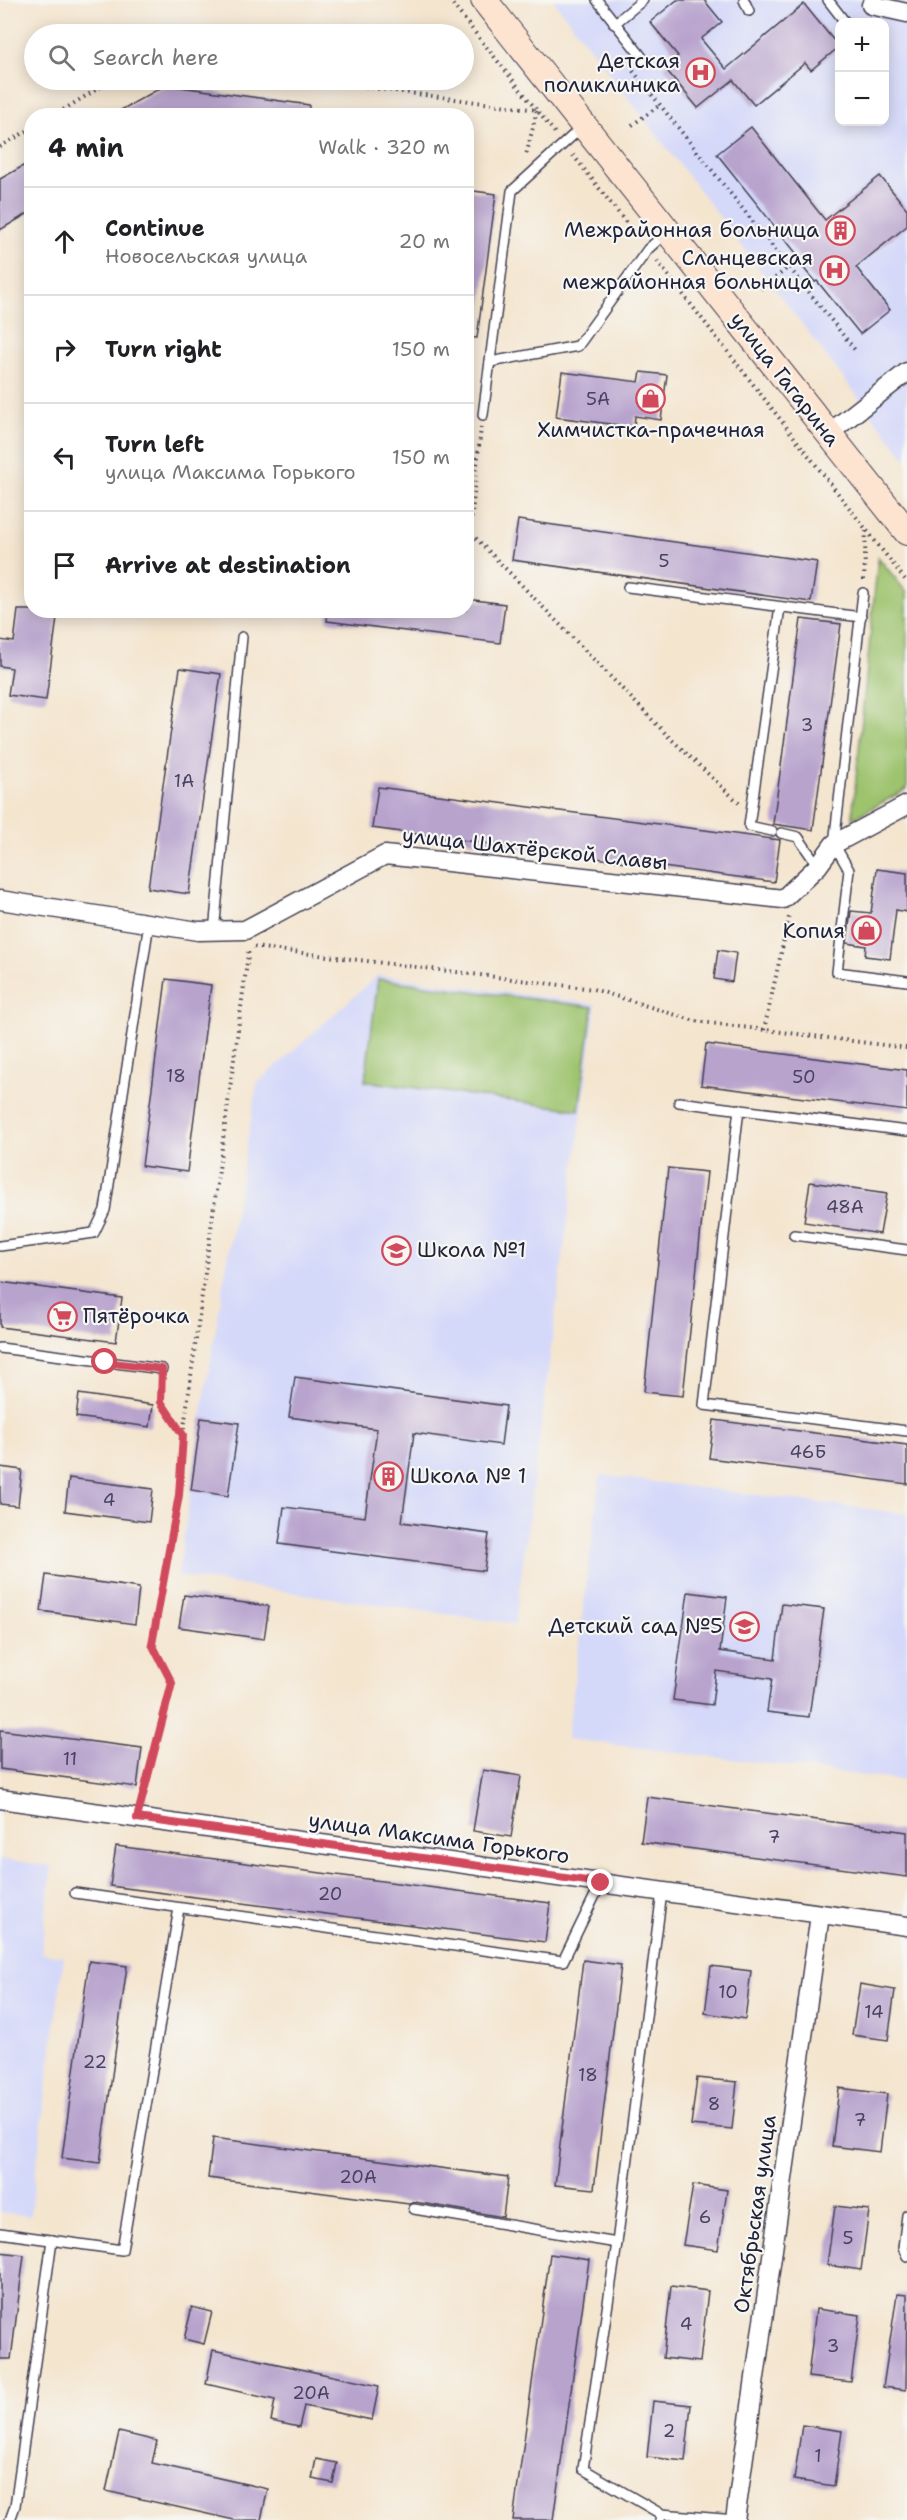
<!DOCTYPE html>
<meta charset="utf-8">
<style>
:root{--surface:#fff;--page:#f6f6f6;--text:#202124;--muted:#757577;--line:#e0e0e0}
body{margin:0;font-family:"Shantell Sans",sans-serif;background:var(--page);color:var(--text)}
.controls{position:absolute;right:18px;top:18px;display:grid;overflow:hidden;border-radius:12px;box-shadow:0 3px 15px #0003}
.controls button{width:54px;height:54px;display:grid;place-items:center;padding:0;border:0;border-bottom:2px solid var(--line);background:var(--surface);color:var(--text);font:30px sans-serif}
.stop{position:absolute;width:18px;height:18px;margin:-14px;border:4px solid #d1495b;border-radius:50%;background:#fff}
.stop.end{background:#d1495b;border-color:#fff;box-shadow:0 2px 6px #0008}
.list{margin:0;padding:0;list-style:none}
h2{display:flex;justify-content:space-between;align-items:center;height:78px;margin:0;padding:0 24px;font-size:26px}
h2 small{font-size:20px;font-weight:400;color:var(--muted)}
.list li{display:grid;grid-template-columns:39px 1fr auto;gap:18px;align-items:center;box-sizing:border-box;height:108px;padding:0 24px;border-top:2px solid var(--line)}
.list b{display:block;font-size:22px;white-space:nowrap}
.list p{margin:0;font-size:20px;white-space:nowrap;color:var(--muted)}
.list em{font-size:20px;font-style:normal;color:var(--muted)}
.icon{flex:none;width:33px;height:33px;fill:none;stroke:currentColor;stroke-width:2;stroke-linecap:round;stroke-linejoin:round}
.map{position:relative;flex:none;width:907px;height:2520px;overflow:hidden}
.search{position:absolute;background:var(--surface);box-shadow:0 3px 15px #0003;left:24px;top:24px;width:450px;height:66px;display:flex;align-items:center;gap:15px;box-sizing:border-box;padding:0 21px;border-radius:33px;color:var(--muted);font-size:22px}
.panel{position:absolute;background:var(--surface);box-shadow:0 3px 15px #0003;left:24px;top:108px;width:450px;height:510px;border-radius:24px}
.map>svg:first-child{display:block}
</style>
<div class="map">
<svg width="907" height="2520" viewBox="0 0 907 2520">
<rect width="100%" height="100%" fill="#f6f6f2"/>
<filter id="ink" filterUnits="userSpaceOnUse"><feTurbulence type="fractalNoise" baseFrequency=".0167" numOctaves="2"/><feDisplacementMap in="SourceGraphic" scale="12" xChannelSelector="R" yChannelSelector="G"/><feConvolveMatrix kernelMatrix="1 2 1 2 8 2 1 2 1" color-interpolation-filters="sRGB"/></filter>
<filter id="wash" filterUnits="userSpaceOnUse"><feTurbulence type="fractalNoise" baseFrequency=".008" numOctaves="4" result="noise"/><feDisplacementMap in="SourceGraphic" scale="24" xChannelSelector="R" yChannelSelector="G"/><feGaussianBlur stdDeviation="1.35" result="paint"/><feColorMatrix in="noise" values="0 0 0 0 0 0 0 0 0 0 0 0 0 0 0 0 0 1.4 0 .05"/><feComposite in="paint" operator="in"/></filter>
<g filter="url(#wash)">
<rect width="100%" height="100%" fill="#f4e5cf"/>
<g fill="#d4d8f9" fill-rule="evenodd">
<path d="M 553,0 L 907,0 L 907,460 L 874,418 ZM 840,22 L 884,22 L 884,122 L 840,122 Z"/>
<path d="M 378,975 L 596,1004 L 515,1624 L 178,1576 L 201,1418 L 257,1083 Z"/>
<path d="M 600,1475 L 907,1514 L 907,1781 L 567,1739 Z"/>
<path d="M 0,1859 L 52,1866 L 41,1953 L 64,1956 L 30,2216 L 0,2212 Z"/>
</g>
<g fill="#9dc36d" stroke="#607254" stroke-width="1.5">
<path d="M 878,557 L 907,593 L 907,789 L 852,819 Z"/>
<path d="M 378,979 L 593,1007 L 579,1110 L 365,1081 Z"/>
</g>
<g id="blocks">
<g fill="#b8a3cd">
<path d="M 677,0 L 704,0 L 722,22 L 701,39 L 726,69 L 804,4 L 839,47 L 811,70 L 805,63 L 754,105 L 733,80 L 698,108 L 664,67 L 678,56 L 650,22 Z"/>
<path d="M 166,85 L 309,105 L 308,116 L 110,116 Z"/>
<path d="M 751,127 L 825,220 L 880,176 L 907,209 L 907,226 L 856,267 L 890,310 L 860,334 L 817,281 L 815,282 L 797,260 L 800,258 L 717,154 Z"/>
<path d="M 32,161 L 32,211 L 0,230 L 0,179 Z"/>
<path d="M 466,190 L 496,194 L 477,338 L 466,337 Z"/>
<path d="M 562,372 L 639,382 L 641,372 L 667,375 L 661,420 L 635,416 L 634,427 L 556,417 Z"/>
<path d="M 518,520 L 817,562 L 811,602 L 512,560 Z"/>
<path d="M 466,599 L 505,604 L 500,643 L 327,621 L 328,610 L 466,610 Z"/>
<path d="M 18,610 L 58,610 L 46,700 L 8,695 L 12,668 L 0,666 L 0,640 L 14,642 Z"/>
<path d="M 801,619 L 841,624 L 813,830 L 773,824 Z"/>
<path d="M 180,668 L 221,674 L 189,894 L 148,888 Z"/>
<path d="M 378,787 L 780,840 L 774,882 L 372,828 Z"/>
<path d="M 877,869 L 907,873 L 907,912 L 896,910 L 890,959 L 865,956 L 866,946 L 847,943 L 851,911 L 871,913 Z"/>
<path d="M 718,950 L 736,953 L 732,982 L 714,979 Z"/>
<path d="M 166,979 L 211,985 L 187,1172 L 142,1166 Z"/>
<path d="M 706,1044 L 907,1070 L 907,1111 L 701,1085 Z"/>
<path d="M 668,1168 L 707,1172 L 683,1396 L 644,1392 Z"/>
<path d="M 810,1182 L 887,1193 L 880,1234 L 804,1222 Z"/>
<path d="M 0,1282 L 122,1298 L 116,1342 L 0,1327 Z"/>
<path d="M 295,1377 L 506,1406 L 501,1445 L 414,1433 L 402,1522 L 489,1534 L 484,1571 L 279,1544 L 284,1507 L 365,1517 L 377,1429 L 289,1417 Z"/>
<path d="M 79,1394 L 153,1405 L 150,1427 L 76,1417 Z"/>
<path d="M 201,1418 L 239,1423 L 228,1496 L 191,1490 Z"/>
<path d="M 714,1420 L 907,1445 L 907,1484 L 709,1458 Z"/>
<path d="M 0,1467 L 22,1470 L 18,1506 L 0,1504 Z"/>
<path d="M 69,1478 L 153,1489 L 149,1522 L 65,1511 Z"/>
<path d="M 46,1575 L 139,1588 L 135,1624 L 41,1611 Z"/>
<path d="M 688,1592 L 727,1597 L 720,1651 L 775,1659 L 782,1604 L 824,1609 L 809,1717 L 767,1712 L 772,1679 L 716,1671 L 712,1705 L 673,1700 Z"/>
<path d="M 184,1595 L 269,1606 L 264,1639 L 179,1627 Z"/>
<path d="M 0,1730 L 142,1748 L 137,1787 L 0,1769 Z"/>
<path d="M 483,1770 L 521,1776 L 511,1837 L 473,1831 Z"/>
<path d="M 647,1797 L 907,1832 L 907,1877 L 641,1842 Z"/>
<path d="M 116,1846 L 550,1903 L 545,1942 L 110,1886 Z"/>
<path d="M 583,1960 L 621,1965 L 594,2189 L 555,2185 Z"/>
<path d="M 89,1961 L 127,1966 L 100,2163 L 62,2158 Z"/>
<path d="M 711,1966 L 751,1971 L 745,2019 L 705,2013 Z"/>
<path d="M 860,1984 L 895,1990 L 888,2040 L 852,2035 Z"/>
<path d="M 697,2078 L 737,2082 L 732,2129 L 691,2125 Z"/>
<path d="M 839,2088 L 887,2094 L 880,2152 L 832,2146 Z"/>
<path d="M 213,2138 L 508,2177 L 503,2217 L 415,2202 L 409,2204 L 208,2178 Z"/>
<path d="M 693,2185 L 727,2190 L 718,2250 L 683,2245 Z"/>
<path d="M 835,2206 L 869,2210 L 861,2270 L 827,2265 Z"/>
<path d="M 0,2252 L 24,2255 L 11,2359 L 0,2359 Z"/>
<path d="M 550,2254 L 589,2260 L 553,2520 L 513,2520 Z"/>
<path d="M 671,2286 L 708,2291 L 700,2362 L 663,2358 Z"/>
<path d="M 897,2294 L 907,2295 L 906,2390 L 883,2387 Z"/>
<path d="M 192,2307 L 212,2312 L 204,2344 L 184,2339 Z"/>
<path d="M 816,2309 L 860,2315 L 851,2382 L 808,2377 Z"/>
<path d="M 213,2350 L 379,2386 L 372,2420 L 304,2406 L 299,2427 L 271,2421 L 275,2400 L 206,2384 Z"/>
<path d="M 653,2401 L 691,2405 L 685,2461 L 647,2457 Z"/>
<path d="M 802,2425 L 842,2431 L 834,2486 L 794,2480 Z"/>
<path d="M 119,2432 L 157,2441 L 152,2463 L 268,2489 L 261,2520 L 234,2520 L 106,2491 Z"/>
<path d="M 316,2459 L 337,2463 L 333,2483 L 312,2479 Z"/>
</g>
</g>
</g>
<g filter="url(#ink)">
<use href="#blocks" fill-opacity="0" stroke="#423f51" stroke-width="1.5"/>
<g fill="none" stroke-linecap="round" stroke-linejoin="round">
<defs>
<g id="service">
<path d="M 597,0 L 645,61"/>
<path d="M 744,0 L 749,11"/>
<path d="M 828,0 L 845,22"/>
<path d="M 614,24 L 643,0"/>
<path d="M 490,362 L 578,346 L 648,249 L 667,232"/>
<path d="M 483,415 L 512,191 L 583,126"/>
<path d="M 628,587 L 861,617"/>
<path d="M 863,593 L 834,844 L 849,870 L 837,972 L 907,981"/>
<path d="M 772,831 L 749,826 L 780,607"/>
<path d="M 781,833 L 798,837 L 818,866"/>
<path d="M 214,932 L 242,637"/>
<path d="M 679,1102 L 907,1131"/>
<path d="M 739,1109 L 704,1405 L 907,1431"/>
<path d="M 794,1235 L 907,1250"/>
<path d="M 0,1246 L 94,1233 L 105,1210 L 149,923"/>
<path d="M 0,1348 L 162,1369"/>
<path d="M 75,1893 L 563,1961 L 601,1883"/>
<path d="M 414,2209 L 617,2243"/>
<path d="M 907,2215 L 903,2248 L 907,2256"/>
<path d="M 0,2233 L 122,2250 L 179,1908"/>
<path d="M 661,2514 L 583,2469 L 617,2243 L 662,1892"/>
<path d="M 10,2520 L 15,2506 L 52,2240"/>
<path d="M 660,2520 L 661,2514 L 736,2520"/>
</g>
<g id="minor">
<path d="M 871,5 L 907,13"/>
<path d="M 828,434 L 907,372"/>
<path d="M 0,900 L 198,931 L 245,930 L 385,855 L 783,899 L 818,866 L 834,844 L 907,805"/>
<path d="M 0,1799 L 907,1926"/>
<path d="M 735,2520 L 820,1915"/>
</g>
<path id="secondary" d="M 484,0 L 907,532"/>
</defs>
<use href="#service" stroke="#423f51" stroke-width="12"/>
<use href="#minor" stroke="#423f51" stroke-width="21"/>
<use href="#secondary" stroke="#423f51" stroke-width="28"/>
<g stroke="#423f51" stroke-width="4" stroke-dasharray="1.5 4.5" stroke-linecap="butt">
<path d="M 449,0 L 555,133"/>
<path d="M 633,71 L 855,350"/>
<path d="M 312,80 L 537,110 L 526,156"/>
<path d="M 53,116 L 112,80"/>
<path d="M 632,125 L 660,105"/>
<path d="M 0,147 L 32,128"/>
<path d="M 573,155 L 639,239"/>
<path d="M 657,261 L 907,582"/>
<path d="M 761,289 L 789,267"/>
<path d="M 481,427 L 470,532 L 669,737 L 739,803"/>
<path d="M 864,580 L 866,531"/>
<path d="M 254,947 L 593,989 L 695,1021 L 907,1048"/>
<path d="M 764,1030 L 789,917"/>
<path d="M 183,1435 L 249,948"/>
<path d="M 141,1799 L 172,1683 L 152,1644 L 179,1495 L 183,1435 L 161,1402 L 162,1383"/>
</g>
<use href="#service" stroke="#fff" stroke-width="9"/>
<use href="#minor" stroke="#fff" stroke-width="18"/>
<use href="#secondary" stroke="#fde4d1" stroke-width="26"/>
</g>
</g>
<g fill="none" stroke-linecap="round" stroke-linejoin="round" filter="url(#ink)">
<path stroke="#d1495b" stroke-width="8" d="M 105,1362 L 162,1369 L 161,1402 L 183,1435 L 179,1495 L 152,1644 L 172,1683 L 137,1818 L 601,1883"/>
</g>
<defs>
<symbol id="hospital-ring" viewBox="-11 -11 22 22"><circle r="9.5" fill="#f6f6f2" stroke="#d1495b" stroke-width="1.5"/><path d="M-5-5h3v3.5h4V-5h3V5h-3V1.5h-4V5h-3Z" fill="#d1495b"/></symbol>
<symbol id="building-ring" viewBox="-11 -11 22 22"><circle r="9.5" fill="#f6f6f2" stroke="#d1495b" stroke-width="1.5"/><path d="M-4-6H4V6H1V3H-1V6H-4ZM-2.5-4.3h1.7v1.8h-1.7ZM.8-4.3h1.7v1.8H.8ZM-2.5-1h1.7V.8h-1.7ZM.8-1h1.7V.8H.8Z" fill="#d1495b"/></symbol>
<symbol id="shop-ring" viewBox="-11 -11 22 22"><circle r="9.5" fill="#f6f6f2" stroke="#d1495b" stroke-width="1.5"/><path d="M-5-2.5h2.3a2.7 3.5 0 0 1 5.4 0H5L5.5 6h-11ZM-1.5-2.5h3a1.5 2.3 0 0 0-3 0Z" fill="#d1495b"/></symbol>
<symbol id="school-ring" viewBox="-11 -11 22 22"><circle r="9.5" fill="#f6f6f2" stroke="#d1495b" stroke-width="1.5"/><path d="M0-5L7-2L0 1L-7-2ZM-4 1L0 2.5L4 1V4Q0 6-4 4Z" fill="#d1495b"/></symbol>
<symbol id="supermarket-ring" viewBox="-11 -11 22 22"><circle r="9.5" fill="#f6f6f2" stroke="#d1495b" stroke-width="1.5"/><path d="M-6-5.5h2.5l.6 2H6L4.5 2H-2.5L-4.4-4H-6ZM-1.5 3.2a1.3 1.3 0 1 0 .1 0ZM3 3.2a1.3 1.3 0 1 0 .1 0Z" fill="#d1495b"/></symbol>
</defs>
<g fill-rule="evenodd">
<use href="#hospital-ring" x="684" y="56" width="33" height="33"/>
<use href="#building-ring" x="824" y="214" width="33" height="33"/>
<use href="#hospital-ring" x="818" y="254" width="33" height="33"/>
<use href="#shop-ring" x="634" y="382" width="33" height="33"/>
<use href="#shop-ring" x="850" y="914" width="33" height="33"/>
<use href="#school-ring" x="380" y="1234" width="33" height="33"/>
<use href="#supermarket-ring" x="46" y="1300" width="33" height="33"/>
<use href="#building-ring" x="372" y="1460" width="33" height="33"/>
<use href="#school-ring" x="728" y="1610" width="33" height="33"/>
</g>
<g text-anchor="middle" dominant-baseline="central" stroke-width="4.5" stroke-linejoin="round" paint-order="stroke">
<g font-size="18" fill="#484260">
<text x="598" y="399">5А</text>
<text x="664" y="561">5</text>
<text x="807" y="725">3</text>
<text x="184" y="781">1А</text>
<text x="176" y="1076">18</text>
<text x="804" y="1077">50</text>
<text x="845" y="1207">48А</text>
<text x="808" y="1452">46Б</text>
<text x="109" y="1500">4</text>
<text x="70" y="1759">11</text>
<text x="774" y="1837">7</text>
<text x="330" y="1894">20</text>
<text x="728" y="1992">10</text>
<text x="874" y="2012">14</text>
<text x="95" y="2062">22</text>
<text x="588" y="2075">18</text>
<text x="714" y="2104">8</text>
<text x="860" y="2120">7</text>
<text x="358" y="2177">20А</text>
<text x="705" y="2217">6</text>
<text x="848" y="2238">5</text>
<text x="686" y="2324">4</text>
<text x="833" y="2346">3</text>
<text x="311" y="2393">20А</text>
<text x="669" y="2431">2</text>
<text x="818" y="2456">1</text>
</g>
<g font-size="21" fill="#22223b" stroke="#f6f6f2" text-anchor="end">
<text x="680" y="61">Детская<tspan x="680" dy="24">поликлиника</tspan></text>
<text x="819" y="230">Межрайонная больница</text>
<text x="813" y="258">Сланцевская<tspan x="813" dy="24">межрайонная больница</tspan></text>
<text x="651" y="430" text-anchor="middle">Химчистка-прачечная</text>
<text x="845" y="931">Копия</text>
<text x="417" y="1250" text-anchor="start">Школа №1</text>
<text x="83" y="1316" text-anchor="start">Пятёрочка</text>
<text x="410" y="1476" text-anchor="start">Школа № 1</text>
<text x="723" y="1626">Детский сад №5</text>
</g>
<g font-size="21" fill="#22223b" stroke="#f6f6f2">
<text transform="translate(785 379) rotate(52)">улица Гагарина</text>
<text transform="translate(535 849) rotate(6)">улица Шахтёрской Славы</text>
<text transform="translate(439 1838) rotate(8)">улица Максима Горького</text>
<text transform="translate(755 2214) rotate(-82)">Октябрьская улица</text>
</g>
</g>
</svg>
<div class="controls">
<button>+</button>
<button>−</button>
</div>
<div class="stop" style="left:105px;top:1362px"></div>
<div class="stop end" style="left:601px;top:1883px"></div>
<div class="search"><svg class="icon" aria-label="search" viewBox="0 0 24 24"><circle cx="10" cy="10" r="6"/><path d="M15 15l6 6"/></svg>Search here</div>
<section class="panel">
<h2>4 min<small>Walk · 320 m</small></h2>
<ul class="list">
<li><svg class="icon" aria-label="ahead" viewBox="0 0 24 24"><path d="M12 20V5M6 11l6-6 6 6"/></svg><div><b>Continue</b><p>Новосельская улица</p></div><em>20 m</em></li>
<li><svg class="icon" aria-label="right" viewBox="0 0 24 24"><path d="M7 20v-9h11M14 6l5 5-5 5"/></svg><div><b>Turn right</b></div><em>150 m</em></li>
<li><svg class="icon" aria-label="left" viewBox="0 0 24 24"><path d="M17 20v-9H6M10 6l-5 5 5 5"/></svg><div><b>Turn left</b><p>улица Максима Горького</p></div><em>150 m</em></li>
<li><svg class="icon" aria-label="arrive" viewBox="0 0 24 24"><path d="M6 21V4h12l-3 4 3 4H6"/></svg><div><b>Arrive at destination</b></div></li>
</ul>
</section>
</div>
